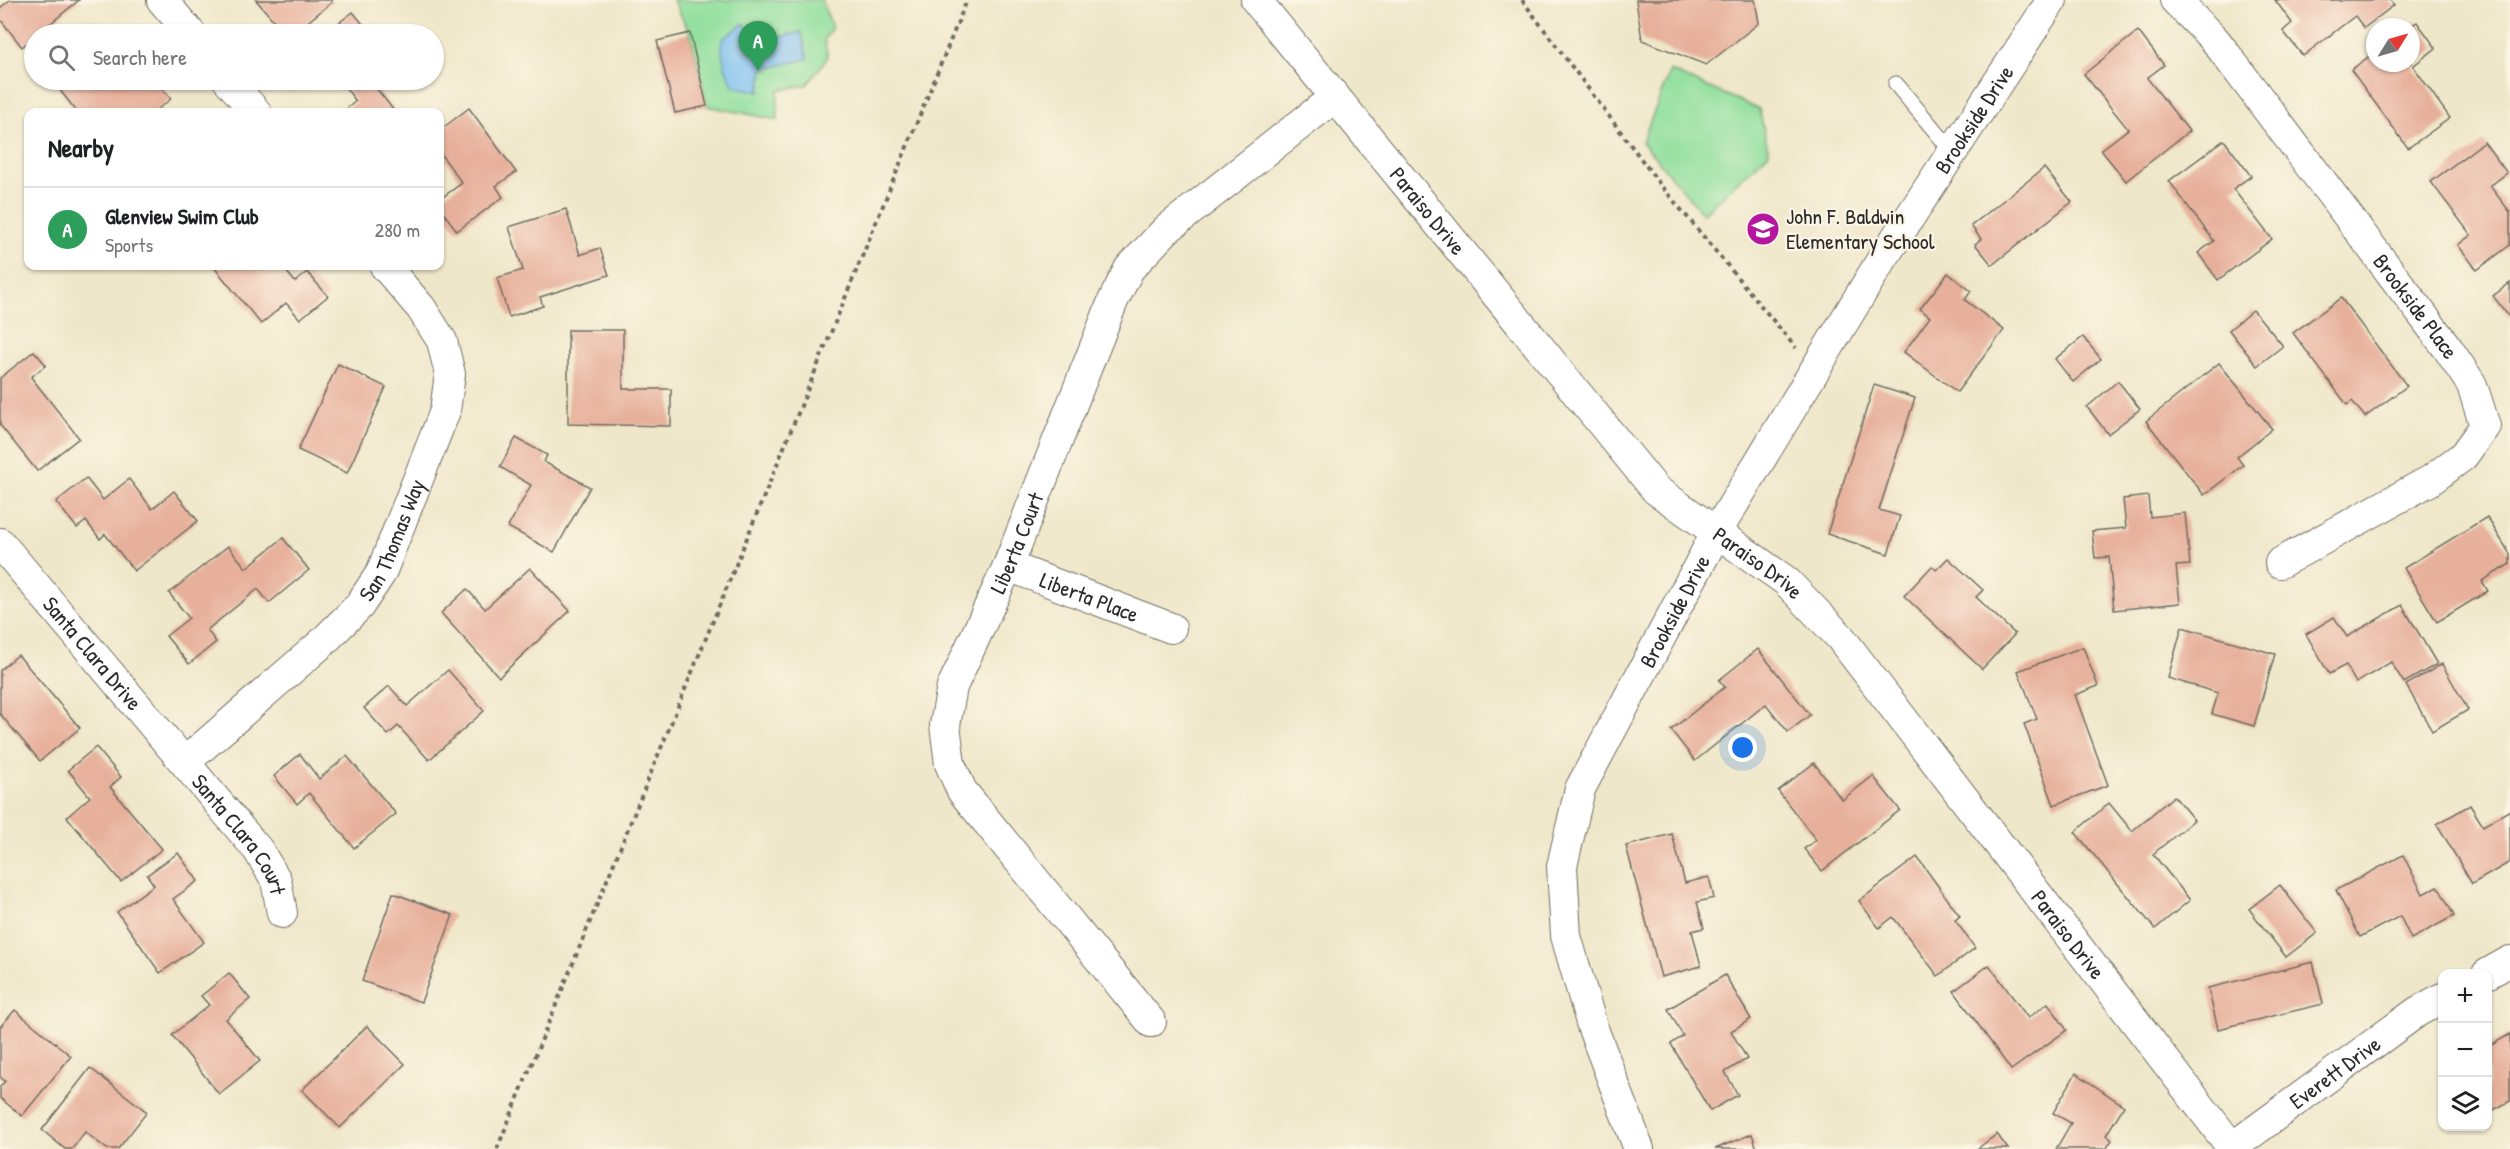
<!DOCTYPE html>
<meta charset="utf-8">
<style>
:root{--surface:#fff;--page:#f6f6f6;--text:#202124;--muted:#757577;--line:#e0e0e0;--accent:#111827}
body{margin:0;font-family:"Patrick Hand",sans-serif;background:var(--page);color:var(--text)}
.controls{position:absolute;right:18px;bottom:18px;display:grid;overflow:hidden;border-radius:12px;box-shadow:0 2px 4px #0004}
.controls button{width:54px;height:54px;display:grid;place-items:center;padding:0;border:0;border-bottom:2px solid var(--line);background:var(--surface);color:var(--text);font:30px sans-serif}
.compass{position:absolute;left:2366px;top:18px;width:54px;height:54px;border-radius:50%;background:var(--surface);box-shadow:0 2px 4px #0004;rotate:53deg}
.you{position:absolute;left:1743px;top:748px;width:21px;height:21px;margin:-15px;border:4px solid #fff;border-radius:50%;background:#1a73e8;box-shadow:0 0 0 9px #1a73e833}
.badge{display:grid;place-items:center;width:39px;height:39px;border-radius:50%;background:var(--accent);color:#fff;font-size:20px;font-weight:700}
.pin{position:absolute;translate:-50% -50px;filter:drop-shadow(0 2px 3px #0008)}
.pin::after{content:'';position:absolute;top:32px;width:21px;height:18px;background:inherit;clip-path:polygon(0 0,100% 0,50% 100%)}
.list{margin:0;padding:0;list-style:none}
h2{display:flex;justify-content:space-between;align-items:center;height:78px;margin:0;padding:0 24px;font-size:26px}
h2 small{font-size:20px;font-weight:400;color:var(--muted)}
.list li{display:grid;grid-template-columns:39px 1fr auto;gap:18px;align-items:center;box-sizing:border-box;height:84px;padding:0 24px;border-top:2px solid var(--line)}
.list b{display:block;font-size:22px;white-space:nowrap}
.list p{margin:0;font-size:20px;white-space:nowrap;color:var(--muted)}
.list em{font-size:20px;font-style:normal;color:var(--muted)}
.icon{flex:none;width:33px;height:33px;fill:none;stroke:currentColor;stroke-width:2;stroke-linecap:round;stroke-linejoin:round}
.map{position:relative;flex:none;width:2510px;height:1149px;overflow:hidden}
.search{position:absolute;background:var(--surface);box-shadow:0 2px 4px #0004;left:24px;top:24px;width:420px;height:66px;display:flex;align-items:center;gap:15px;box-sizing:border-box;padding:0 21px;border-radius:33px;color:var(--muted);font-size:22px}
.panel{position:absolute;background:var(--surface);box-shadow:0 2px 4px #0004;left:24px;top:108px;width:420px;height:162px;border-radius:12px}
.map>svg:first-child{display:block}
</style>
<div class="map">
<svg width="2510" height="1149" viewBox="0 0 2510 1149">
<rect width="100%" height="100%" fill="#fcf5e5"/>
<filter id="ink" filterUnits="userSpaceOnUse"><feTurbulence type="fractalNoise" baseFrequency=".0167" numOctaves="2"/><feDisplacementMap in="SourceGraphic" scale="12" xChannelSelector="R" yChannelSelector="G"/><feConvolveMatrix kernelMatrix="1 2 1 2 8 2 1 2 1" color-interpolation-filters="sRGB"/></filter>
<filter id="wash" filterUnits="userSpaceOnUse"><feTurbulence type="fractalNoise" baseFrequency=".008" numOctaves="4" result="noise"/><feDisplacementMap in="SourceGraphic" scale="24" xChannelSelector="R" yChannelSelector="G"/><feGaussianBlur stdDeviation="1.35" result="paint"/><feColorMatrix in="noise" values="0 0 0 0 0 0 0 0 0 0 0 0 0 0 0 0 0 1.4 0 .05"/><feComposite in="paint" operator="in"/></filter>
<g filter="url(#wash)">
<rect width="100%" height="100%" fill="#efe7c9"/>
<g fill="#90df9d" stroke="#5e8564" stroke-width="1.5">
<path d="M 673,0 L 822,0 L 832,28 L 824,39 L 828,57 L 807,85 L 778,90 L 778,120 L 707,106 L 690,33 Z"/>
<path d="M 1670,71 L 1759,109 L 1769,153 L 1703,214 L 1642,142 Z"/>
</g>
<path fill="#7cbff2" stroke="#54758e" stroke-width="1.5" d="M 744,23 L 759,42 L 801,32 L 808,59 L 763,69 L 760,92 L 734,86 C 725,71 721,58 722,40 Z"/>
<g id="blocks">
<g fill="#e7b09b">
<path d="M 10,0 L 79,0 L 22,47 L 0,19 L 0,8 Z"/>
<path d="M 256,0 L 331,0 L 332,2 L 293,34 L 285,34 Z"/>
<path d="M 1636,0 L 1755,0 L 1759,23 L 1706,65 L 1642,40 Z"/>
<path d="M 2275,0 L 2390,0 L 2394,5 L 2364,28 L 2355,16 L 2303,56 L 2283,31 L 2292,23 Z"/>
<path d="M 353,12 L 371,34 L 324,34 Z"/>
<path d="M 2417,22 L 2436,48 L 2413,66 L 2450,118 L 2408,148 L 2351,70 L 2375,52 L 2375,63 L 2411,63 L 2411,26 Z"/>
<path d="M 93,27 L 100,34 L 83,34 Z"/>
<path d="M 2138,31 L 2164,65 L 2147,78 L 2189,131 L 2126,181 L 2101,150 L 2128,129 L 2084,74 Z"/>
<path d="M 690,33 L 707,106 L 675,113 L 657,41 Z"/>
<path d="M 52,80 L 155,80 L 171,99 L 154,112 L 77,112 Z"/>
<path d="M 339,80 L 389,80 L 377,89 L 395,112 L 347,112 L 345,110 L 356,101 Z"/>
<path d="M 469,108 L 516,172 L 496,186 L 503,197 L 457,231 L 440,208 L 440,199 L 462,183 L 440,153 L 440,130 Z"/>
<path d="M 2224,140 L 2251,176 L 2233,189 L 2272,239 L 2218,280 L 2198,253 L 2214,241 L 2169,181 Z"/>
<path d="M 2484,142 L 2507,173 L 2490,186 L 2510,212 L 2510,245 L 2477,270 L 2458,245 L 2471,235 L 2431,182 Z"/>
<path d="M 2044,168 L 2072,202 L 1992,265 L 1975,244 L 1981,239 L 1971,226 Z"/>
<path d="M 566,209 L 580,255 L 600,248 L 609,275 L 540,297 L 543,306 L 509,317 L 497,278 L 523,270 L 509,227 Z"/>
<path d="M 213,266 L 282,266 L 295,282 L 307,272 L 328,296 L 300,319 L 286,303 L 261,324 Z"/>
<path d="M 1948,273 L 1971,291 L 1965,300 L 2004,330 L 1957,392 L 1904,352 L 1930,317 L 1920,309 Z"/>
<path d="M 2510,283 L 2510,318 L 2493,296 Z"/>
<path d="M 2341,298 L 2407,386 L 2365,417 L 2352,401 L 2347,405 L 2293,333 Z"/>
<path d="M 2253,310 L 2283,346 L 2257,366 L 2229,330 Z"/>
<path d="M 568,330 L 623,330 L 623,389 L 671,389 L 671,426 L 568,424 Z"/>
<path d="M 2083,337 L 2101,359 L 2073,382 L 2055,359 Z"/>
<path d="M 34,351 L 46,365 L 31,377 L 79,438 L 37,471 L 0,425 L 0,378 Z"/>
<path d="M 2219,363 L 2272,429 L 2237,457 L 2243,465 L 2204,495 L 2146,421 Z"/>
<path d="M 338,364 L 386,387 L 347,473 L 298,450 Z"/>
<path d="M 2118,381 L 2140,409 L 2108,434 L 2087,407 Z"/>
<path d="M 1874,385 L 1915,398 L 1879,510 L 1900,516 L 1888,554 L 1827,534 Z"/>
<path d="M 516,438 L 547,455 L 544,462 L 590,487 L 554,552 L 508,527 L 531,485 L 500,467 Z"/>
<path d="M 86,478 L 103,500 L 129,479 L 152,509 L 174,491 L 198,521 L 134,571 L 105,534 L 100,539 L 86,521 L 77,528 L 56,502 Z"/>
<path d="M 2148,496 L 2150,517 L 2185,513 L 2190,565 L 2176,566 L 2180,603 L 2114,610 L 2109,557 L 2095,558 L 2092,531 L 2126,528 L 2123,499 Z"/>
<path d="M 2487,517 L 2510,554 L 2510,564 L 2482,581 L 2488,591 L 2437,622 L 2404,568 Z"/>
<path d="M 283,538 L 309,570 L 269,603 L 258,589 L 207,630 L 216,642 L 189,664 L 166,636 L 189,618 L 169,593 L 228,546 L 246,568 Z"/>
<path d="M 1948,558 L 1983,590 L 1976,597 L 2015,634 L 1982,669 L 1904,596 L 1932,566 L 1936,570 Z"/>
<path d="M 530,568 L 570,611 L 499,677 L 441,613 L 467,589 L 485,609 Z"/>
<path d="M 2402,605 L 2437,664 L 2404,683 L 2391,662 L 2356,683 L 2346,665 L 2329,674 L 2306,634 L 2334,617 L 2347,637 Z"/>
<path d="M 2182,627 L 2275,654 L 2254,726 L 2212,714 L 2218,693 L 2168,678 Z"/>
<path d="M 2083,647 L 2098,686 L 2075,695 L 2108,785 L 2054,805 L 2024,724 L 2037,719 L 2018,671 Z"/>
<path d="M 1758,649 L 1810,715 L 1788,732 L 1766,704 L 1695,761 L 1671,730 L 1725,687 L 1719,680 Z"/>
<path d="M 18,655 L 80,728 L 40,761 L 0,714 L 0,670 Z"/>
<path d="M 2442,664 L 2468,710 L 2432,731 L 2406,685 Z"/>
<path d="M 448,670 L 484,711 L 429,760 L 398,726 L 388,735 L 364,708 L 389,686 L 407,706 Z"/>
<path d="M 96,747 L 121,777 L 110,787 L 162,849 L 121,882 L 67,817 L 90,797 L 68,770 Z"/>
<path d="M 300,754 L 319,779 L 347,756 L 396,814 L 354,848 L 309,793 L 297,804 L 274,776 Z"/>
<path d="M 1814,763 L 1842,800 L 1873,776 L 1900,810 L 1822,871 L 1804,849 L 1816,840 L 1778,791 Z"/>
<path d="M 2174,796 L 2194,820 L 2153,854 L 2190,900 L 2155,929 L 2075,832 L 2109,803 L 2132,831 Z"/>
<path d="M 2470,805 L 2483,826 L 2510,810 L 2510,862 L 2472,884 L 2437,824 Z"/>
<path d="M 1672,834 L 1685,883 L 1709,877 L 1714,898 L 1697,902 L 1704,928 L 1692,931 L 1701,966 L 1661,977 L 1626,846 Z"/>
<path d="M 178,853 L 198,881 L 173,899 L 204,942 L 160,973 L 117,912 L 154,885 L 147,875 Z"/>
<path d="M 2403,855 L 2423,894 L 2438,886 L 2454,916 L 2411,939 L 2400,916 L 2360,937 L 2336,890 Z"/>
<path d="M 1917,857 L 1960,916 L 1955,920 L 1975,948 L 1938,976 L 1893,917 L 1879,928 L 1859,901 Z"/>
<path d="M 2280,885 L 2317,933 L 2286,957 L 2249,909 Z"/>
<path d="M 393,893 L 453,915 L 421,1002 L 362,981 Z"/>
<path d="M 2313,962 L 2323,1004 L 2218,1029 L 2208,988 Z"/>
<path d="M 1989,965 L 2028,1018 L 2048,1003 L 2067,1030 L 2011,1070 L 1954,991 Z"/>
<path d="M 229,973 L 250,999 L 226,1019 L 260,1061 L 219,1094 L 172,1035 L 209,1005 L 201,996 Z"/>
<path d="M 1725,975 L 1751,1019 L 1731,1031 L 1747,1059 L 1725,1072 L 1738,1095 L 1710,1111 L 1671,1044 L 1683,1036 L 1668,1009 Z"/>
<path d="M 15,1010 L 71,1056 L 22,1116 L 0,1098 L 0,1087 L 5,1081 L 0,1077 L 0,1027 Z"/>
<path d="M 367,1026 L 405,1064 L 340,1128 L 302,1090 Z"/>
<path d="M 2510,1034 L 2510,1101 L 2488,1113 L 2488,1047 Z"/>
<path d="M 90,1068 L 147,1112 L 118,1149 L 107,1149 L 85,1132 L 72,1149 L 65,1149 L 42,1130 Z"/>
<path d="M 2076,1073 L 2124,1106 L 2106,1135 L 2112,1140 L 2106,1149 L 2056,1149 L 2071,1123 L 2053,1113 Z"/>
<path d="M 1752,1134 L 1757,1149 L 1715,1149 Z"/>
<path d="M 1997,1134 L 2008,1149 L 1977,1149 Z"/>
</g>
</g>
</g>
<g filter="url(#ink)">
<use href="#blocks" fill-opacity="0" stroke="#706d62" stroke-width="1.5"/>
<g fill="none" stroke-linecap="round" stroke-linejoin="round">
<defs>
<path id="service" d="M 1896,84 L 1952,151"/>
<g id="minor">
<path d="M 162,0 L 191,34"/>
<path id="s1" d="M 1256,0 L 1656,490 L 1786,581 L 1840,637 L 2233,1149"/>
<path id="s2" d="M 2175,0 L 2215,40 L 2449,350 L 2472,385 L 2485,426 L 2463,456 L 2431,480 L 2280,563"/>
<path d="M 228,80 L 256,112"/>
<path id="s3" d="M 0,543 L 258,850 L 276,880 L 282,913"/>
<path id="s4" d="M 1008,566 L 1171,628"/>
<path id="s5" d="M 185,762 L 322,643 L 359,606 L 381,573 L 445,411 L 450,374 L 442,341 L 421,308 L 385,266"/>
<path d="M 2487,974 L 2510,961"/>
<path id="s6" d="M 1151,1022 L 962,791 L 950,764 L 945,725 L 952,687 L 1008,566 L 1113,301 L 1129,269 L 1166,230 L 1335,97"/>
<path id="s7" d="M 1639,1149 L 1592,1026 L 1566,936 L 1562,866 L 1580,789 L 1716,533 L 1879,264 L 2052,0"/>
<path id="s8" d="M 2230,1149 L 2417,1012 L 2442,998"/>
</g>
</defs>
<use href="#service" stroke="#706d62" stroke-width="17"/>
<use href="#minor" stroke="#706d62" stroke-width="32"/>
<g stroke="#706d62" stroke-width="4" stroke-dasharray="4.5 4.5" stroke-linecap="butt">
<path d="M 1522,0 L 1659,183 L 1796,348"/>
<path d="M 497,1149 L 967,0"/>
</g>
<use href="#service" stroke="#fff" stroke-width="15"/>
<use href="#minor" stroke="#fff" stroke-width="30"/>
</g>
</g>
<defs>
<symbol id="school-disc" viewBox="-11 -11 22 22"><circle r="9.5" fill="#b5179e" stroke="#fcf5e5"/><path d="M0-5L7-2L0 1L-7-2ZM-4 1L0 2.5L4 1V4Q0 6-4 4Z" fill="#fff"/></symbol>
</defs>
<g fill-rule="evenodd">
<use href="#school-disc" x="1744" y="210" width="38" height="38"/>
</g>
<g text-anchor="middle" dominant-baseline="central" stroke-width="4.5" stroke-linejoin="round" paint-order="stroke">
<g font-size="22" fill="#2b2b2b" stroke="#fcf5e5">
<text stroke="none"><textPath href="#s7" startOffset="1152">Brookside Drive</textPath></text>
<text stroke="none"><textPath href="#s1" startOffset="272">Paraiso Drive</textPath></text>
<text stroke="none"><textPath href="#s2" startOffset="390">Brookside Place</textPath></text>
<text stroke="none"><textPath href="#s5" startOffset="308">San Thomas Way</textPath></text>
<text stroke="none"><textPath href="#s6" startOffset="564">Liberta Court</textPath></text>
<text stroke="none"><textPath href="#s1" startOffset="758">Paraiso Drive</textPath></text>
<text stroke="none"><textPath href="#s4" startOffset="87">Liberta Place</textPath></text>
<text stroke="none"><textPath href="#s7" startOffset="576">Brookside Drive</textPath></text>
<text stroke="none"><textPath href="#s3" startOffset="144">Santa Clara Drive</textPath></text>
<text stroke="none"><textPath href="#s3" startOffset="378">Santa Clara Court</textPath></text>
<text stroke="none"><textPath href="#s1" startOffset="1244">Paraiso Drive</textPath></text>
<text stroke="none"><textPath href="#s8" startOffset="130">Everett Drive</textPath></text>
</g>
<g font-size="22" fill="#2b2b2b" stroke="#fcf5e5" text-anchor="start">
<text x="1786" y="216">John F. Baldwin<tspan x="1786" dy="25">Elementary School</tspan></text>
</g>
</g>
</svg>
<div class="controls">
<button>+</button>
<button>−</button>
<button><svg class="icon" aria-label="layers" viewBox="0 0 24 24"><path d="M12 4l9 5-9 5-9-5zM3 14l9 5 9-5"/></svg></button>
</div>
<svg class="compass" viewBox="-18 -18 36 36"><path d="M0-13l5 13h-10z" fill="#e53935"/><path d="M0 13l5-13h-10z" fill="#757577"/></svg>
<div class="you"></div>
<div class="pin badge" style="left:758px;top:71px;background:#2e9e5b">A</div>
<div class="search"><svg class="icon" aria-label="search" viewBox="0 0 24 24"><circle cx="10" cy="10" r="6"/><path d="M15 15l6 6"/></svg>Search here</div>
<section class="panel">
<h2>Nearby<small></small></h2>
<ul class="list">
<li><span class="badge" style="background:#2e9e5b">A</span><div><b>Glenview Swim Club</b><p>Sports</p></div><em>280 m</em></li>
</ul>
</section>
</div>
